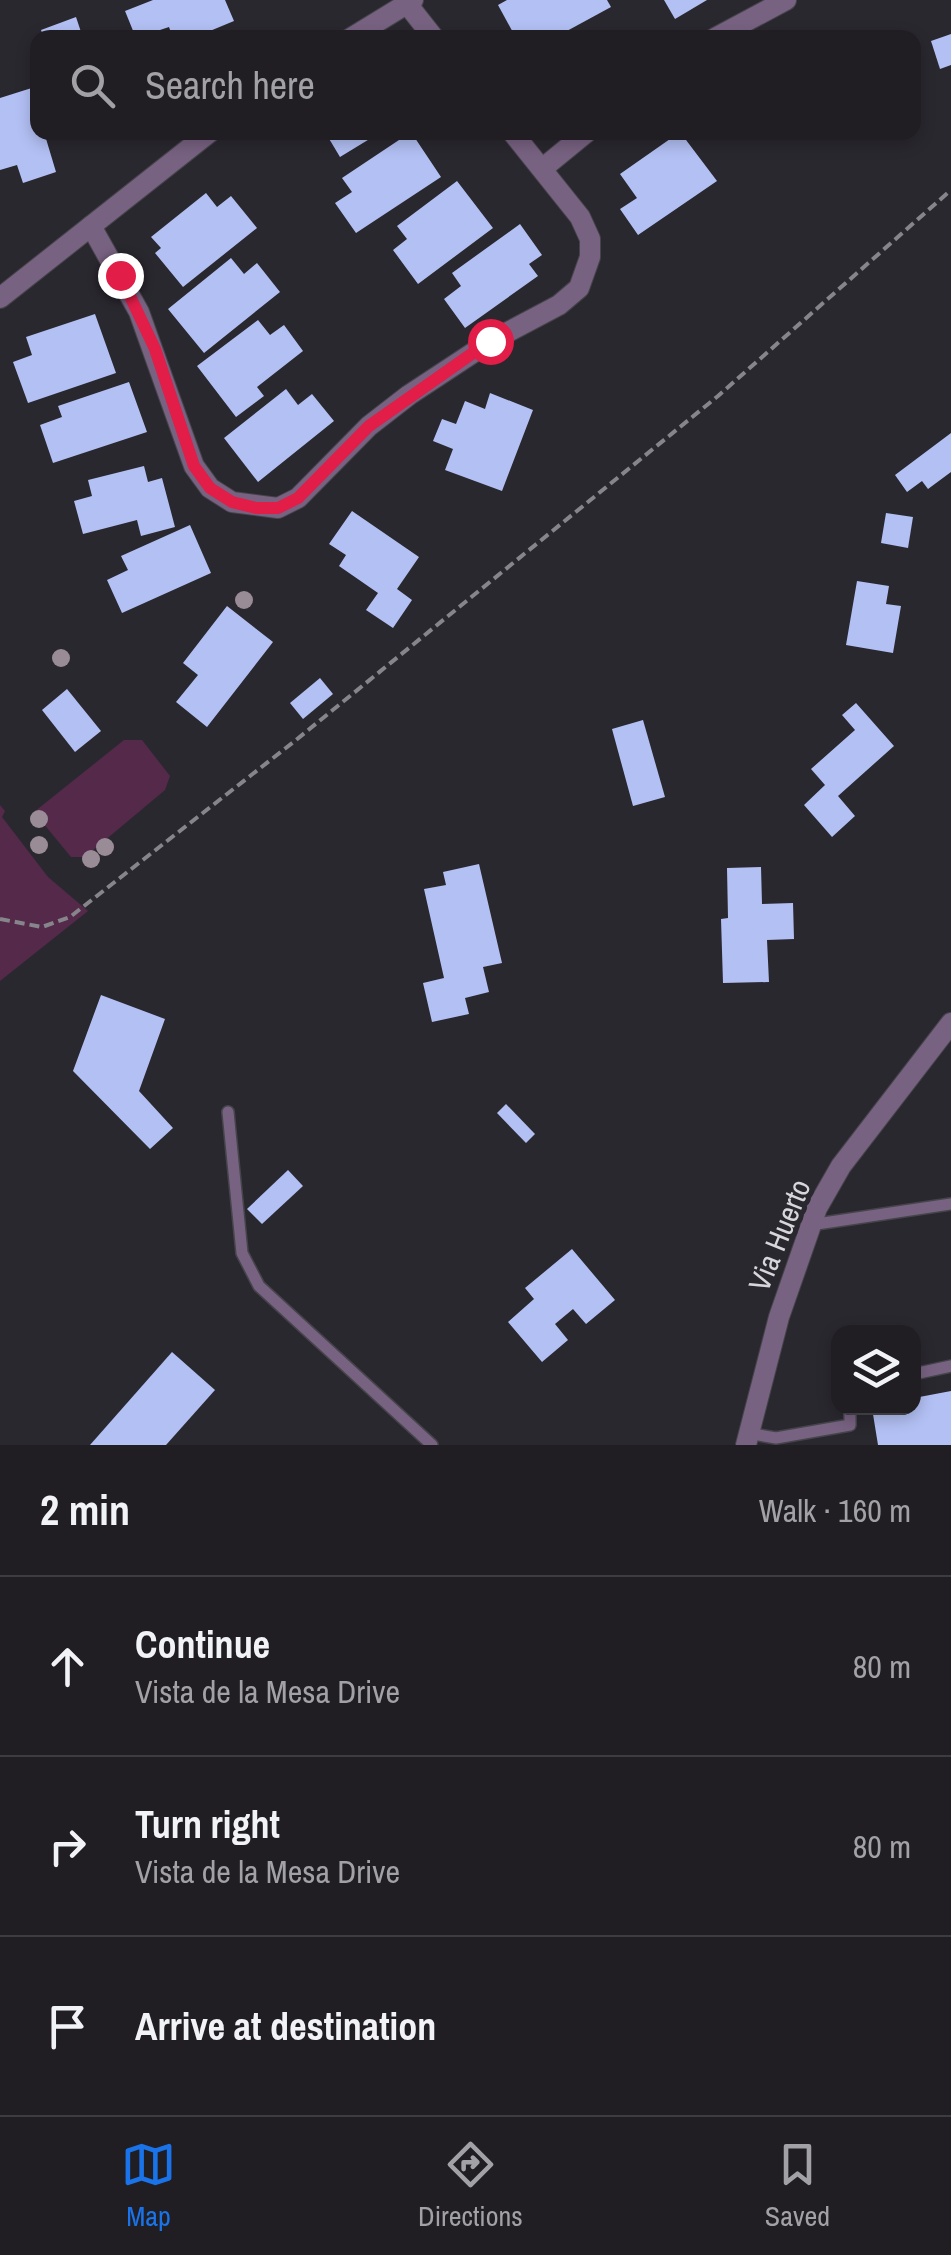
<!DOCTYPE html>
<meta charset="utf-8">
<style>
:root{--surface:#201e23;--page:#28272b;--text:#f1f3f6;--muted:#a2a2a6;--line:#3d3c41;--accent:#1a73e8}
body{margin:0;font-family:"Archivo Narrow",sans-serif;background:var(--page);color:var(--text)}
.controls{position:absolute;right:30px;bottom:30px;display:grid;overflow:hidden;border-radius:20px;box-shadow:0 5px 15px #0003}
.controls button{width:90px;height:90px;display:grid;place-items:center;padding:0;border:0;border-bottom:2px solid var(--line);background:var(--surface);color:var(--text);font:50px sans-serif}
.stop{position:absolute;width:30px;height:30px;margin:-22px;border:8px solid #e11d48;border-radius:50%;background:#fff}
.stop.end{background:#e11d48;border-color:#fff;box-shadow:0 2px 10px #0008}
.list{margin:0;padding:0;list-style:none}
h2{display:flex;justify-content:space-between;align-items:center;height:130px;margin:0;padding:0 40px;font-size:42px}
h2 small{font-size:32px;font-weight:400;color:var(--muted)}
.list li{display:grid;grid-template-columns:65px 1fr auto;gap:30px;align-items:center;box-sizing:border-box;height:180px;padding:0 40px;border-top:2px solid var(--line)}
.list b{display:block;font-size:38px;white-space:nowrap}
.list p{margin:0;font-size:32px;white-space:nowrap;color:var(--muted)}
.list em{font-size:32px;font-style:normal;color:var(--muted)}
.icon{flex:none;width:55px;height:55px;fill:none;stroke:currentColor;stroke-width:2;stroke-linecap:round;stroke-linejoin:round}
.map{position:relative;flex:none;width:951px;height:1445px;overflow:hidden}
.search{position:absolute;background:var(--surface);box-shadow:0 5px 15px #0003;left:30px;right:30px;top:30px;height:110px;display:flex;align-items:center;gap:25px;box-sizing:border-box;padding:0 35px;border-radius:20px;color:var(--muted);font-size:38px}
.sheet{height:670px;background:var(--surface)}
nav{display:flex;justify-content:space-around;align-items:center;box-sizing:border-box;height:140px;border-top:2px solid var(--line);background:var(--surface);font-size:28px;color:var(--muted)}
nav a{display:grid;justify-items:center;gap:5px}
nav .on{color:var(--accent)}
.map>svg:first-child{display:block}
</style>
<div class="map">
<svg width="951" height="1445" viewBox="0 0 951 1445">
<rect width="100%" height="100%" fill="#2a282f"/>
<g fill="#54294a">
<path d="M 124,740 L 142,740 L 170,776 L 165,790 L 85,857 L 71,857 L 34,812 Z"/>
<path d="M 0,805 L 5,811 L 2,817 L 48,877 L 88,911 L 0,981 Z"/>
</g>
<g fill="#b3c0f4">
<path d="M 153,0 L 225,0 L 234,21 L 193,38 L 173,38 L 169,27 L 136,38 L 125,11 Z"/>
<path d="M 507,0 L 607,0 L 611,7 L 554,38 L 516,38 L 498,5 Z"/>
<path d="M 664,0 L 707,0 L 675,19 Z"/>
<path d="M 76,17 L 83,38 L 44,38 L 41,30 Z"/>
<path d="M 951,34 L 951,65 L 940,69 L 931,41 Z"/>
<path d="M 38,86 L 38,132 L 44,132 L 56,172 L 23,183 L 17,165 L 0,170 L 0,98 Z"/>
<path d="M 325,132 L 381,132 L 340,157 Z"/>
<path d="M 411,132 L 441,177 L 356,233 L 335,203 L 352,192 L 342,178 Z"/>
<path d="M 680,132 L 717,181 L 638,235 L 620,209 L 637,198 L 620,174 Z"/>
<path d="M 457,181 L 493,228 L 418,284 L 393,250 L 407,239 L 397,226 Z"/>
<path d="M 206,193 L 217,207 L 231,196 L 257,228 L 183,287 L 155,253 L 161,248 L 151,237 Z"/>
<path d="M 520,224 L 542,255 L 529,264 L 538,276 L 465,328 L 444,299 L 461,286 L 452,273 Z"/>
<path d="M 231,258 L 244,274 L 257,263 L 280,292 L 204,353 L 168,309 Z"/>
<path d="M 95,314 L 116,373 L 28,403 L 13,362 L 32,355 L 26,337 Z"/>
<path d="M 258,320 L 270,335 L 284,325 L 303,351 L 257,387 L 264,396 L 236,417 L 197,366 Z"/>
<path d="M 129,382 L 147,432 L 53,463 L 40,425 L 62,417 L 58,406 Z"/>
<path d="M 286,389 L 298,405 L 312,394 L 334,421 L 258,482 L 224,438 Z"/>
<path d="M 490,393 L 533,410 L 502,491 L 445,470 L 453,449 L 433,441 L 442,419 L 456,424 L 465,401 L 485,409 Z"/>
<path d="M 951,433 L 951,472 L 928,489 L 922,481 L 907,492 L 895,475 Z"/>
<path d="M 144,466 L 148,482 L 162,478 L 175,527 L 141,536 L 137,520 L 83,534 L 74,501 L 92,496 L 88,480 Z"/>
<path d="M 352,511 L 419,557 L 397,589 L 412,600 L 393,628 L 366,610 L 378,593 L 339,566 L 346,555 L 329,544 Z"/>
<path d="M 886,513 L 913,517 L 908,548 L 881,543 Z"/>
<path d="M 190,525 L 211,573 L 122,613 L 107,580 L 128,570 L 121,556 Z"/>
<path d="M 857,581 L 889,586 L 886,604 L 901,606 L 893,653 L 846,645 Z"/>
<path d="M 227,606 L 273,642 L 207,727 L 176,702 L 198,675 L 183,663 Z"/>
<path d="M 320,678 L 333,694 L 303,719 L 290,703 Z"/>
<path d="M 67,689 L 101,731 L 75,752 L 42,710 Z"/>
<path d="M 856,703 L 894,746 L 838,796 L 855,816 L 832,837 L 804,805 L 825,785 L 811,769 L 855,730 L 842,715 Z"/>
<path d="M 643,720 L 665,797 L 633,806 L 612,729 Z"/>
<path d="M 479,864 L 502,963 L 483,967 L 489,992 L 465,998 L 469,1014 L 432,1022 L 423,983 L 444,978 L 424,889 L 446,885 L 443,872 Z"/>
<path d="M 761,867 L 762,904 L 793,903 L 794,939 L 767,940 L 769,982 L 723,983 L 721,919 L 728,918 L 727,868 Z"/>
<path d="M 101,995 L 165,1019 L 139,1091 L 173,1128 L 150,1149 L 73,1071 Z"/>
<path d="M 506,1104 L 535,1134 L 526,1143 L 497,1113 Z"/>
<path d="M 288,1170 L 303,1186 L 262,1224 L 247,1209 Z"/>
<path d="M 572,1249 L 615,1300 L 586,1324 L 573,1309 L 555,1324 L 568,1340 L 542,1362 L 508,1322 L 534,1299 L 525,1288 Z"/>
<path d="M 172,1352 L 215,1390 L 166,1445 L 90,1445 Z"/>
<path d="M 951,1391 L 951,1445 L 878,1445 L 872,1408 L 914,1408 L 914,1398 Z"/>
</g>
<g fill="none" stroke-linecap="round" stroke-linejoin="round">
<defs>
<g id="service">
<path d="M 228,1112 L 242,1253 L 259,1286 L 432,1445"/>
<path d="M 810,1225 L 951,1204"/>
<path d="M 914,1374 L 951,1366"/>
<path d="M 747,1433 L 776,1438 L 850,1425 L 850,1408"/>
</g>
<g id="minor">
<path d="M 404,0 L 434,38"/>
<path d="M 351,38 L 413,0"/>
<path d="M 715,38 L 786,0"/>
<path d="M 543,168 L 587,132"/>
<path d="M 91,226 L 139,312 L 194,466 L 210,488 L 232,502 L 278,508 L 298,498 L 369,426 L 409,395 L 491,341 L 559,305 L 579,288 L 590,257 L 590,239 L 580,217 L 512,132"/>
<path d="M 0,298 L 210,132"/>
<path d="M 746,1445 L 779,1317 L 817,1208 L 841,1166 L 951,1023"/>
</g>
</defs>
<use href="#service" stroke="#46444b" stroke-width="14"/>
<use href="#minor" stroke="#46444b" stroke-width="22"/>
<path stroke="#86858b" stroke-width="4" stroke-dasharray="10 5" stroke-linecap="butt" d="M 0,919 L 42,927 L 70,917 L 296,740 L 718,396 L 951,190"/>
<use href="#service" stroke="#786282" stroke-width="11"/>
<use href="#minor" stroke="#786282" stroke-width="20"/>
</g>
<g fill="#998c97">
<circle cx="244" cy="600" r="9"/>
<circle cx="61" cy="658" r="9"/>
<circle cx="39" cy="819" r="9"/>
<circle cx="39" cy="845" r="9"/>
<circle cx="105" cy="847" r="9"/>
<circle cx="91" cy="859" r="9"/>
</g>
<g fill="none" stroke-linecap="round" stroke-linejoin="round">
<path stroke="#e11d48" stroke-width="12" d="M 120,275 L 155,349 L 194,466 L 210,488 L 232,502 L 256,508 L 278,508 L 298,498 L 369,426 L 490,341"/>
</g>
<g text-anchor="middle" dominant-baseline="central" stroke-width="10" stroke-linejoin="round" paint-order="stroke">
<g font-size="30" fill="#d7d6db" stroke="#2a282f">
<text transform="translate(779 1235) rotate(-68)">Via Huerto</text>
</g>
</g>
</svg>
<div class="controls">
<button><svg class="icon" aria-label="layers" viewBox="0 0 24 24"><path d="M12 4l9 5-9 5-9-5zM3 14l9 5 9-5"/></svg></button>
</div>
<div class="stop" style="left:490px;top:341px"></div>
<div class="stop end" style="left:120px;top:275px"></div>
<div class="search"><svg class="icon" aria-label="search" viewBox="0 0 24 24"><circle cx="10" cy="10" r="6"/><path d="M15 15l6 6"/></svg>Search here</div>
</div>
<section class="sheet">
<h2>2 min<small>Walk · 160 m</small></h2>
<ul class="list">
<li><svg class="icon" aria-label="ahead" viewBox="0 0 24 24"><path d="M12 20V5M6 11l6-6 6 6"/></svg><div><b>Continue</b><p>Vista de la Mesa Drive</p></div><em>80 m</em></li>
<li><svg class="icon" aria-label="right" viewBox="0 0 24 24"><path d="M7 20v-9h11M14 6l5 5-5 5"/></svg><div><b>Turn right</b><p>Vista de la Mesa Drive</p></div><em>80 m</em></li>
<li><svg class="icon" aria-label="arrive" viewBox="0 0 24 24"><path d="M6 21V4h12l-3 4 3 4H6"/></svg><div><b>Arrive at destination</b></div></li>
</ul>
</section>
<nav>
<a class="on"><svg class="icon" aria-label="map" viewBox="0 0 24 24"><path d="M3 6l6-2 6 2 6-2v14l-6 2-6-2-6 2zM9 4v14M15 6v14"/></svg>Map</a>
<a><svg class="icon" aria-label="directions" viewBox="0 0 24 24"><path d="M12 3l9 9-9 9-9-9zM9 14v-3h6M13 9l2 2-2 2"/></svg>Directions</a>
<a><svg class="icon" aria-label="saved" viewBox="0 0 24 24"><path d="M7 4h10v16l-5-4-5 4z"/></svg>Saved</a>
</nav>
